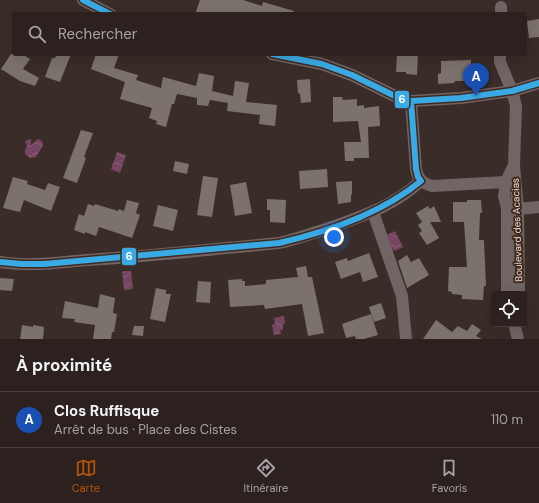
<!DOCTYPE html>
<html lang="fr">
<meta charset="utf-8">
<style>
:root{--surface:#2c211e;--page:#382e2b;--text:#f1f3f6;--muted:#a6a3a4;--line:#483e3c;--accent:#b45309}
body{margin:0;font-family:"DM Sans",sans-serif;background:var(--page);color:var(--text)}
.controls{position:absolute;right:12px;bottom:12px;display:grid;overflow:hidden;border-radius:4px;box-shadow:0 4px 16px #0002}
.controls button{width:36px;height:36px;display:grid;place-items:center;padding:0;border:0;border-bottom:1px solid var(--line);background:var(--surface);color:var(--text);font:20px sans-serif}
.you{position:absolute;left:334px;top:237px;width:14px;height:14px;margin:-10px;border:3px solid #fff;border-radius:50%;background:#1a73e8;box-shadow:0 0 0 6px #1a73e833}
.badge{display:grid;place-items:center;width:26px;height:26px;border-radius:50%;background:var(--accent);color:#fff;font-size:13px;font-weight:700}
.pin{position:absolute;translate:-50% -33px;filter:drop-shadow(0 1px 2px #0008)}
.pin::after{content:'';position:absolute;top:21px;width:14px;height:12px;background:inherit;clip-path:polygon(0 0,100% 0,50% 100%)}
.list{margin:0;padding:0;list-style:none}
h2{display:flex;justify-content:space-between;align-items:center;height:52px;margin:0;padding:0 16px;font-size:17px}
h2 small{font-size:13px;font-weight:400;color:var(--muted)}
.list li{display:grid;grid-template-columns:26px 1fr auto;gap:12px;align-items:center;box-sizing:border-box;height:56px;padding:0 16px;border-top:1px solid var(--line)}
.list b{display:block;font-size:15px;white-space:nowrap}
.list p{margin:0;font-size:13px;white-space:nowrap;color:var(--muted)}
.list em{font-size:13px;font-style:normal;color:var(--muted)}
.icon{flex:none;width:22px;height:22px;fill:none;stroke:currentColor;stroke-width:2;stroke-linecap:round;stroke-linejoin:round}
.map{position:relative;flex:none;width:539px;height:339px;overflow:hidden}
.search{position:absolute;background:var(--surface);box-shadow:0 4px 16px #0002;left:12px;right:12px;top:12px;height:44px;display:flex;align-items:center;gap:10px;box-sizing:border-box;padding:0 14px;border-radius:4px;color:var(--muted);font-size:15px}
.sheet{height:108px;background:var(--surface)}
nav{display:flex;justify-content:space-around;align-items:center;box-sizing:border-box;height:56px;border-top:1px solid var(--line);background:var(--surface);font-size:11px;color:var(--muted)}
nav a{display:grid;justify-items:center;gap:2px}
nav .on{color:var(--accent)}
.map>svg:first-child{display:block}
</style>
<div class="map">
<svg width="539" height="339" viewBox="0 0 539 339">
<defs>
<pattern id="water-waves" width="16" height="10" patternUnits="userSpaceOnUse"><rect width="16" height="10" fill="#764561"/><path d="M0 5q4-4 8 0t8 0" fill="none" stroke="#8a5f77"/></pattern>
</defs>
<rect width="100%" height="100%" fill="#3a2c28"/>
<g fill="url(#water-waves)">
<path d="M 31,139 L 31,145 L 38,139 L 41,140 L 43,143 L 43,146 L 36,157 L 30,158 L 25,154 L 25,150 L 27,146 L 25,141 Z"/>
<path d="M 117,152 L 126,155 L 120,173 L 111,169 Z"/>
<path d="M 395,231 L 403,247 L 395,251 L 392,249 L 387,235 Z"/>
<path d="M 122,271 L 131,271 L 133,289 L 124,290 Z"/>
<path d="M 284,316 L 285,324 L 283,324 L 283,330 L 280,330 L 281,334 L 274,335 L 272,325 L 275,324 L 274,318 Z"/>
</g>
<g fill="#7c726c">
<path d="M 200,0 L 243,0 L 262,6 L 263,2 L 294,11 L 294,14 L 195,14 Z"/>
<path d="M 539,19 L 539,37 L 529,38 L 527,21 Z"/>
<path d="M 11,54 L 22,54 L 30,59 L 23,69 L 39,78 L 35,86 L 20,81 L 1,69 Z"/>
<path d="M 57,54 L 71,54 L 60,82 L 45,77 L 52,58 L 55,58 Z"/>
<path d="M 96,54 L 119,54 L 114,68 L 138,75 L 136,80 L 161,88 L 163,77 L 196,86 L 199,73 L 214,76 L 212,91 L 233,96 L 235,81 L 249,83 L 246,102 L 277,105 L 275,126 L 259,124 L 260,115 L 227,111 L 228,103 L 210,100 L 208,106 L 197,105 L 197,98 L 177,94 L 174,104 L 172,104 L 166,127 L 156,124 L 157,121 L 149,118 L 152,108 L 120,99 L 125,82 L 91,69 Z"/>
<path d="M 397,54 L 418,54 L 417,75 L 406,74 L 406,72 L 396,72 Z"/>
<path d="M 471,60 L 471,81 L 455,81 L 454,83 L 438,84 L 438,74 L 441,73 L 441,61 Z"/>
<path d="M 310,79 L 311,102 L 301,103 L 300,94 L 298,93 L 297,80 Z"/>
<path d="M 333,97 L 342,97 L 343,100 L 357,99 L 357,106 L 364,105 L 364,108 L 379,106 L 380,126 L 368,127 L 369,158 L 354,158 L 354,161 L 345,161 L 344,142 L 361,142 L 358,121 L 333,122 Z"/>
<path d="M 81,130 L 93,133 L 84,157 L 86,158 L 77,183 L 63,178 Z"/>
<path d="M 175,161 L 189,164 L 187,174 L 173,171 Z"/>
<path d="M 327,169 L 328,187 L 300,189 L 299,171 Z"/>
<path d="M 203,176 L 218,178 L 212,217 L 197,215 Z"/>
<path d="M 13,177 L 28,181 L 27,184 L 45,190 L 48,183 L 60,187 L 51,211 L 24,200 L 20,212 L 3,208 Z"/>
<path d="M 352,181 L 352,194 L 351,195 L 351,202 L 338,204 L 336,182 Z"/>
<path d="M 246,182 L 252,213 L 235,216 L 230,185 Z"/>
<path d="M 267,199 L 286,200 L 285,223 L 270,222 L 270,210 L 267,210 Z"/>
<path d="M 127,200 L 139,203 L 136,213 L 140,215 L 132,238 L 99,227 L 96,236 L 85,232 L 85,234 L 74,230 L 79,214 L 84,216 L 88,204 L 94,206 L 95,204 L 118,211 L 119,209 L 124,211 Z"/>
<path d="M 467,200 L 481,200 L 482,213 L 480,213 L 479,240 L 484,240 L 486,286 L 484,286 L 483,300 L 462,299 L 462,295 L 452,294 L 452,292 L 448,291 L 449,267 L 467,267 L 464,222 L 453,222 L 453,202 L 467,202 Z"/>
<path d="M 158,205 L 178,210 L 173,231 L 153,226 Z"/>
<path d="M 428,206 L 430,209 L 434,206 L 441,222 L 430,222 L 439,238 L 427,245 L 419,233 L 422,231 L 418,225 L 422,222 L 416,213 Z"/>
<path d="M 369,253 L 378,277 L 363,282 L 360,272 L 341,279 L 335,262 L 347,258 L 348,261 Z"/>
<path d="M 407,255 L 411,262 L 419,258 L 429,275 L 407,288 L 398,261 Z"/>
<path d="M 306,266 L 308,277 L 312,277 L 324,333 L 308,336 L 302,304 L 265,309 L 264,305 L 230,307 L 228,280 L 242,279 L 242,281 L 245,281 L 245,286 L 266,284 L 266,280 L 298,277 L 296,268 Z"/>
<path d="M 0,278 L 14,279 L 12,291 L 0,290 Z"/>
<path d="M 198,281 L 211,282 L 210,303 L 196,302 Z"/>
<path d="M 156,288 L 166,290 L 166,294 L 171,294 L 165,322 L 150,319 Z"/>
<path d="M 100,294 L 115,298 L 113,313 L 117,314 L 114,332 L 112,332 L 111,339 L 93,339 L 95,325 L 74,322 L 75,319 L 62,318 L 65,301 L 98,308 Z"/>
<path d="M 381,303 L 386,318 L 374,322 L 369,307 Z"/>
<path d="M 371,314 L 378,335 L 364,339 L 356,339 L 355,336 L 346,338 L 342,324 Z"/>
<path d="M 436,320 L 452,332 L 458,326 L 467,331 L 472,324 L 481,330 L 476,336 L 482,339 L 423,339 Z"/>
<path d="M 22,325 L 33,327 L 33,325 L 44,327 L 43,339 L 20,339 Z"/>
<path d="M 134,326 L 144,326 L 143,336 L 132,335 Z"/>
</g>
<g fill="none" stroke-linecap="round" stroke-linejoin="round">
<g stroke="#706464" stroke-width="12">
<path d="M 83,0 L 110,14"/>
<path d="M 501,14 L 501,7"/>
<path d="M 272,54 L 322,64 L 352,75 L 401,99 L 411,101 L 461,98 L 512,91 L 539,83"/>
<path d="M 500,54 L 500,62 L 512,91 L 516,106 L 514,165 L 518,209 L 519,294"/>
<path d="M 411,101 L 416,169 C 418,179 422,183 432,186 L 506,182 L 514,165"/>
<path d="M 506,182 L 504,196 L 507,208 L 507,294"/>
<path d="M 510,208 L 518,209 L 539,207"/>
<path d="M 373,212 L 402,296 L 406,339"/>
<path d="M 0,262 C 29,267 59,262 88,260 C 152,256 215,249 279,243 C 298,239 316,232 335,226 C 368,214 394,205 421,181"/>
<path d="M 514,324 L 518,339"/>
</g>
<defs>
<g id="bus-1">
<path d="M 83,0 L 110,14"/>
<path d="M 272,54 L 322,64 L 352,75 L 401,99 L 411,101 L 461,98 L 512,91 L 539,83"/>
<path d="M 0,262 L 22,264 L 44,264 L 279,243 C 327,232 382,213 421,181 L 418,177 L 416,169 L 411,101"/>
</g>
</defs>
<use href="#bus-1" stroke="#422920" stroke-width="9"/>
<use href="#bus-1" stroke="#3aaae5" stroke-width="6"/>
</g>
<g text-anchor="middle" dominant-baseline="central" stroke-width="4" stroke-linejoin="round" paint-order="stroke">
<g font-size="10" fill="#ebdad4" stroke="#422920">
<text transform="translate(517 230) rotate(-92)">Boulevard des Acacias</text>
</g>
</g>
<g stroke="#422920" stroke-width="1.5">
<rect x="394" y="90" width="16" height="19" rx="4" fill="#3aaae5"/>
<rect x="121" y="247" width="16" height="19" rx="4" fill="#3aaae5"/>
</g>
<g font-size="11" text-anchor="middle" font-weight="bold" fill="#fff">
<text x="402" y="103">6</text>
<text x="129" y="260">6</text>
</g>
</svg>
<div class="controls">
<button><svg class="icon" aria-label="locate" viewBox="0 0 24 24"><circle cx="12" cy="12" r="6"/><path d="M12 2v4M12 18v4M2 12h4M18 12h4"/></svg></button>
</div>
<div class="you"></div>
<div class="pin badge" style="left:476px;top:96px;background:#1a4fb4">A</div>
<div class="search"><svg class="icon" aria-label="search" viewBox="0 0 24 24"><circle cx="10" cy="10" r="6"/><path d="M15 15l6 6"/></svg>Rechercher</div>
</div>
<section class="sheet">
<h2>À proximité<small></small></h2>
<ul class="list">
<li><span class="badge" style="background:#1a4fb4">A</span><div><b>Clos Ruffisque</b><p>Arrêt de bus · Place des Cistes</p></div><em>110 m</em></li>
</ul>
</section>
<nav>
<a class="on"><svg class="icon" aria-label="map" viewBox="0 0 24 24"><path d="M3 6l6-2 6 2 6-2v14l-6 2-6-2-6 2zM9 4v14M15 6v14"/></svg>Carte</a>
<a><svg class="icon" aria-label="directions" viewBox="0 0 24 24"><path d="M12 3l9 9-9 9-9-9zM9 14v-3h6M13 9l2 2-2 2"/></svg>Itinéraire</a>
<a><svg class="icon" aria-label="saved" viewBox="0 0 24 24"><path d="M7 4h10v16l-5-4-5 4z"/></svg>Favoris</a>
</nav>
